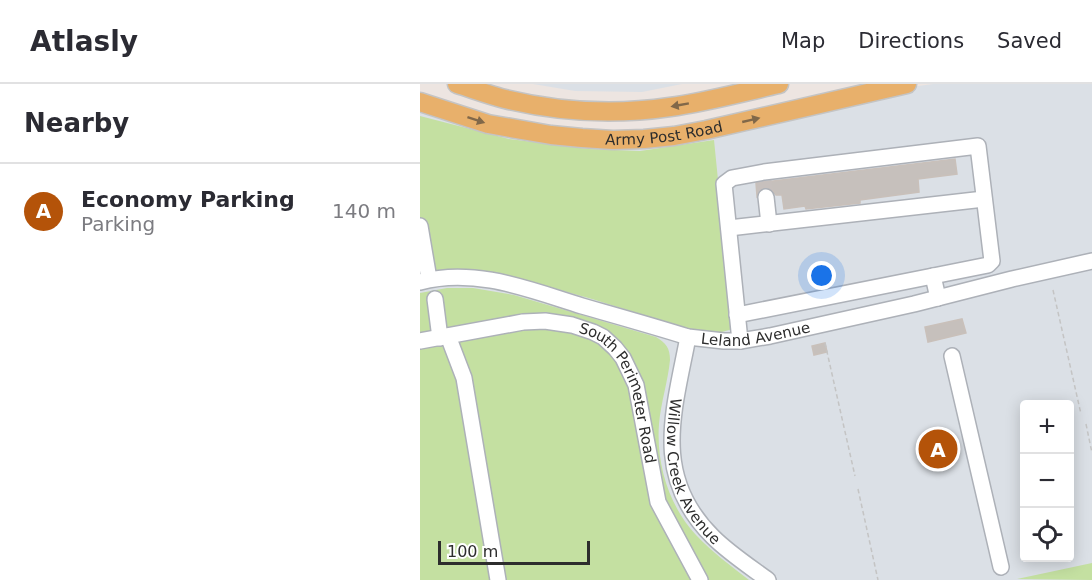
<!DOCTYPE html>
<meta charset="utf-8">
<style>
:root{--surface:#fff;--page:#f2f2f3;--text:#2b2b33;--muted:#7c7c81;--line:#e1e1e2;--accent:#b45309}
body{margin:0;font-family:"DejaVu Sans",sans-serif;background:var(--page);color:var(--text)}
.controls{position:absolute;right:18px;bottom:18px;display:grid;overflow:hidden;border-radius:6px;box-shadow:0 3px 15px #0003}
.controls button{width:54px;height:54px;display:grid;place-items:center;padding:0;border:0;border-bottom:2px solid var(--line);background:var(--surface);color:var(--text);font:30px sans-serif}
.scale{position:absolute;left:18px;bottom:15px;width:152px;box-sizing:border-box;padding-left:6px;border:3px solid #2d2d2d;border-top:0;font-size:16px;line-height:21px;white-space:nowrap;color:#2d2d2d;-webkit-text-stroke:4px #fff;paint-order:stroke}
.you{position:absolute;left:402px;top:192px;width:21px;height:21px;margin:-15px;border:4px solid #fff;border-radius:50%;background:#1a73e8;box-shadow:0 0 0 9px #1a73e833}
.badge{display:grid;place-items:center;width:39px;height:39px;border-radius:50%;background:var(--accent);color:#fff;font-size:20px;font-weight:700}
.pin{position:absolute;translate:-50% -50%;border:3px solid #fff;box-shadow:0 2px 6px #0006}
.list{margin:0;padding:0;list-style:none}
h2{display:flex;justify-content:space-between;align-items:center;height:78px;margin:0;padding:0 24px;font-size:26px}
h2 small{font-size:20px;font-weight:400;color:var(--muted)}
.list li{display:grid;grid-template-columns:39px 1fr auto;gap:18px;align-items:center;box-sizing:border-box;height:96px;padding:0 24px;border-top:2px solid var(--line)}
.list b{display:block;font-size:22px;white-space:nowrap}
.list p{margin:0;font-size:20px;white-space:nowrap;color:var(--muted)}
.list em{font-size:20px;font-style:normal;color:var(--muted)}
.icon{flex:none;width:33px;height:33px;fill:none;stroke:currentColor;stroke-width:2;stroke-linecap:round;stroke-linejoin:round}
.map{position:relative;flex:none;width:672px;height:496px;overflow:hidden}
header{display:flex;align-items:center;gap:36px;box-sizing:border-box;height:84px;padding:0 30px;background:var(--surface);border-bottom:2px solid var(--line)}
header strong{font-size:28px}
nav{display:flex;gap:33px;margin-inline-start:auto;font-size:21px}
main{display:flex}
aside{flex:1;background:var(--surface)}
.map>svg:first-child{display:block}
</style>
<header>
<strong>Atlasly</strong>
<nav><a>Map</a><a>Directions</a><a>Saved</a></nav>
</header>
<main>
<aside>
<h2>Nearby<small></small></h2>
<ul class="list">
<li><span class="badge">A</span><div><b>Economy Parking</b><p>Parking</p></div><em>140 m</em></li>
</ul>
</aside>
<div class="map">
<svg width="672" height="496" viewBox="0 0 672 496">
<rect width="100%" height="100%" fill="#ede5e1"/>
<g fill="#dbe0e6" fill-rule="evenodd">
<path d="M 113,0 L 262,0 L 222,8 L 155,7 Z"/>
<path d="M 513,0 L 672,0 L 672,496 L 0,496 L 0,18 L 193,56 L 446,9 ZM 604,320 L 650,320 L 650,474 L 604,474 Z"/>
</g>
<g fill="#c4e0a1">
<path d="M 0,32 L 89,55 L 169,65 L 220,67 L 294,56 L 313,245 L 298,249 L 272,246 L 172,215 L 97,194 L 56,187 L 19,187 L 0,191 Z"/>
<path d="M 27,204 L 53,204 L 94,211 L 236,253 C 246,259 250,264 250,276 C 248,297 241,318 239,340 C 236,380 249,422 276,451 C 292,468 311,482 329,496 L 0,496 L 0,209 Z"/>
<path d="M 672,479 L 672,496 L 597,495 Z"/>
</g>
<g fill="#c6c0bc" stroke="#c9c0ba" stroke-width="1.5">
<path d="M 535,75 L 537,90 L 498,95 L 499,108 L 440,116 L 440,119 L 386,125 L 385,122 L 364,125 L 362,111 L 356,111 L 353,107 L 349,104 L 341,105 L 337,112 L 336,99 L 345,98 Z"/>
<path d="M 542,235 L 546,249 L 508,258 L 505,243 Z"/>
<path d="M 405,259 L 407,268 L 394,271 L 392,262 Z"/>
<path d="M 532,369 L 534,378 L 521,381 L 519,372 Z"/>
</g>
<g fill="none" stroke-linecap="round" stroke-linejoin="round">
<path stroke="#c7c0bd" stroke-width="15" stroke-dasharray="15 8" stroke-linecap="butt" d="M 344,97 L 346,113"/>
<defs>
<g id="minor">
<path d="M 346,113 L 349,140"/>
<path d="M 0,142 L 9,195"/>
<path d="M 309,144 L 564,115"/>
<path id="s1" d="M 0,198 C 55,183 110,206 162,222 C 197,232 233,242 268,253 L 304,257 L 320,257 L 350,252 L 494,220 L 592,195 L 672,177"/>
<path d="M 15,215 L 20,254"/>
<path d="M 317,231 L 513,192"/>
<path d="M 28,252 L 44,294 L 78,496"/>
<path id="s2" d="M 268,253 C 254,327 231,392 293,453 C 309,469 329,482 348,496"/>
<path id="s3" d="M 0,257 L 103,238 L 125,237 L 152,241 L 173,248 L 183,253 L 195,264 L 203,274 L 216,301 L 238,418 L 280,496"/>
<path d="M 320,257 L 304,100 L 312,94 L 344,88 L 558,62 L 572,177 L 568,181 L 513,192 L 518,214"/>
<path d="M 532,272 L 581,483"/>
</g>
<g id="major">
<path d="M 37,0 C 53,5 69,11 85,15 C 139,28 196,31 250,23 C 287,18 323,8 359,0"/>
<path id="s4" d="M 0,18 L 68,40 L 131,51 L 162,54 L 193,56 L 224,55 L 254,52 L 286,46 L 487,0"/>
</g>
</defs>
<use href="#minor" stroke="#adb1b8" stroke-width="18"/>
<use href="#major" stroke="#c4c4c4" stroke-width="21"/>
<g stroke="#c4c4c4" stroke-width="1.5" stroke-dasharray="4.5 3" stroke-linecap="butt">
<path d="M 633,206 L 661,330"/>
<path d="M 405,259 L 435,392"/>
<path d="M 666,340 L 672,369"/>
<path d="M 438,405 L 458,496"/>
</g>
<use href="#minor" stroke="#fff" stroke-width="15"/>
<use href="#major" stroke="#e8b06b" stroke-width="18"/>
</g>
<defs><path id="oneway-solid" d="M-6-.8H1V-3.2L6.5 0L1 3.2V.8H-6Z" transform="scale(1.5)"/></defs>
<g fill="#816849">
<use href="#oneway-solid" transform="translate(260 21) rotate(170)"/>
<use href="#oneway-solid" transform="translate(56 36) rotate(18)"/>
<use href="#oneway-solid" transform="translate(331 36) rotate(-13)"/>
</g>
<g text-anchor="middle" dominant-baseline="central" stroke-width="6" stroke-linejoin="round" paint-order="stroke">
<g font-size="15" fill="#2d2d2d" stroke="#fff">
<text stroke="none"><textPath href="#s4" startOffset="249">Army Post Road</textPath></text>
<text stroke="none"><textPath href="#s1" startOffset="345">Leland Avenue</textPath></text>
<text stroke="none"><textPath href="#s3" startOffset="244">South Perimeter Road</textPath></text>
<text stroke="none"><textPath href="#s2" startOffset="141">Willow Creek Avenue</textPath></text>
</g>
</g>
</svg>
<div class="controls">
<button>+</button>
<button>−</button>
<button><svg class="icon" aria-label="locate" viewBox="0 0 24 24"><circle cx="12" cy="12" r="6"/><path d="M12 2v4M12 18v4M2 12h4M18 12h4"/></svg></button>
</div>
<div class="scale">100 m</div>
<div class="you"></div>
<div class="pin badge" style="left:518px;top:365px">A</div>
</div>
</main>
